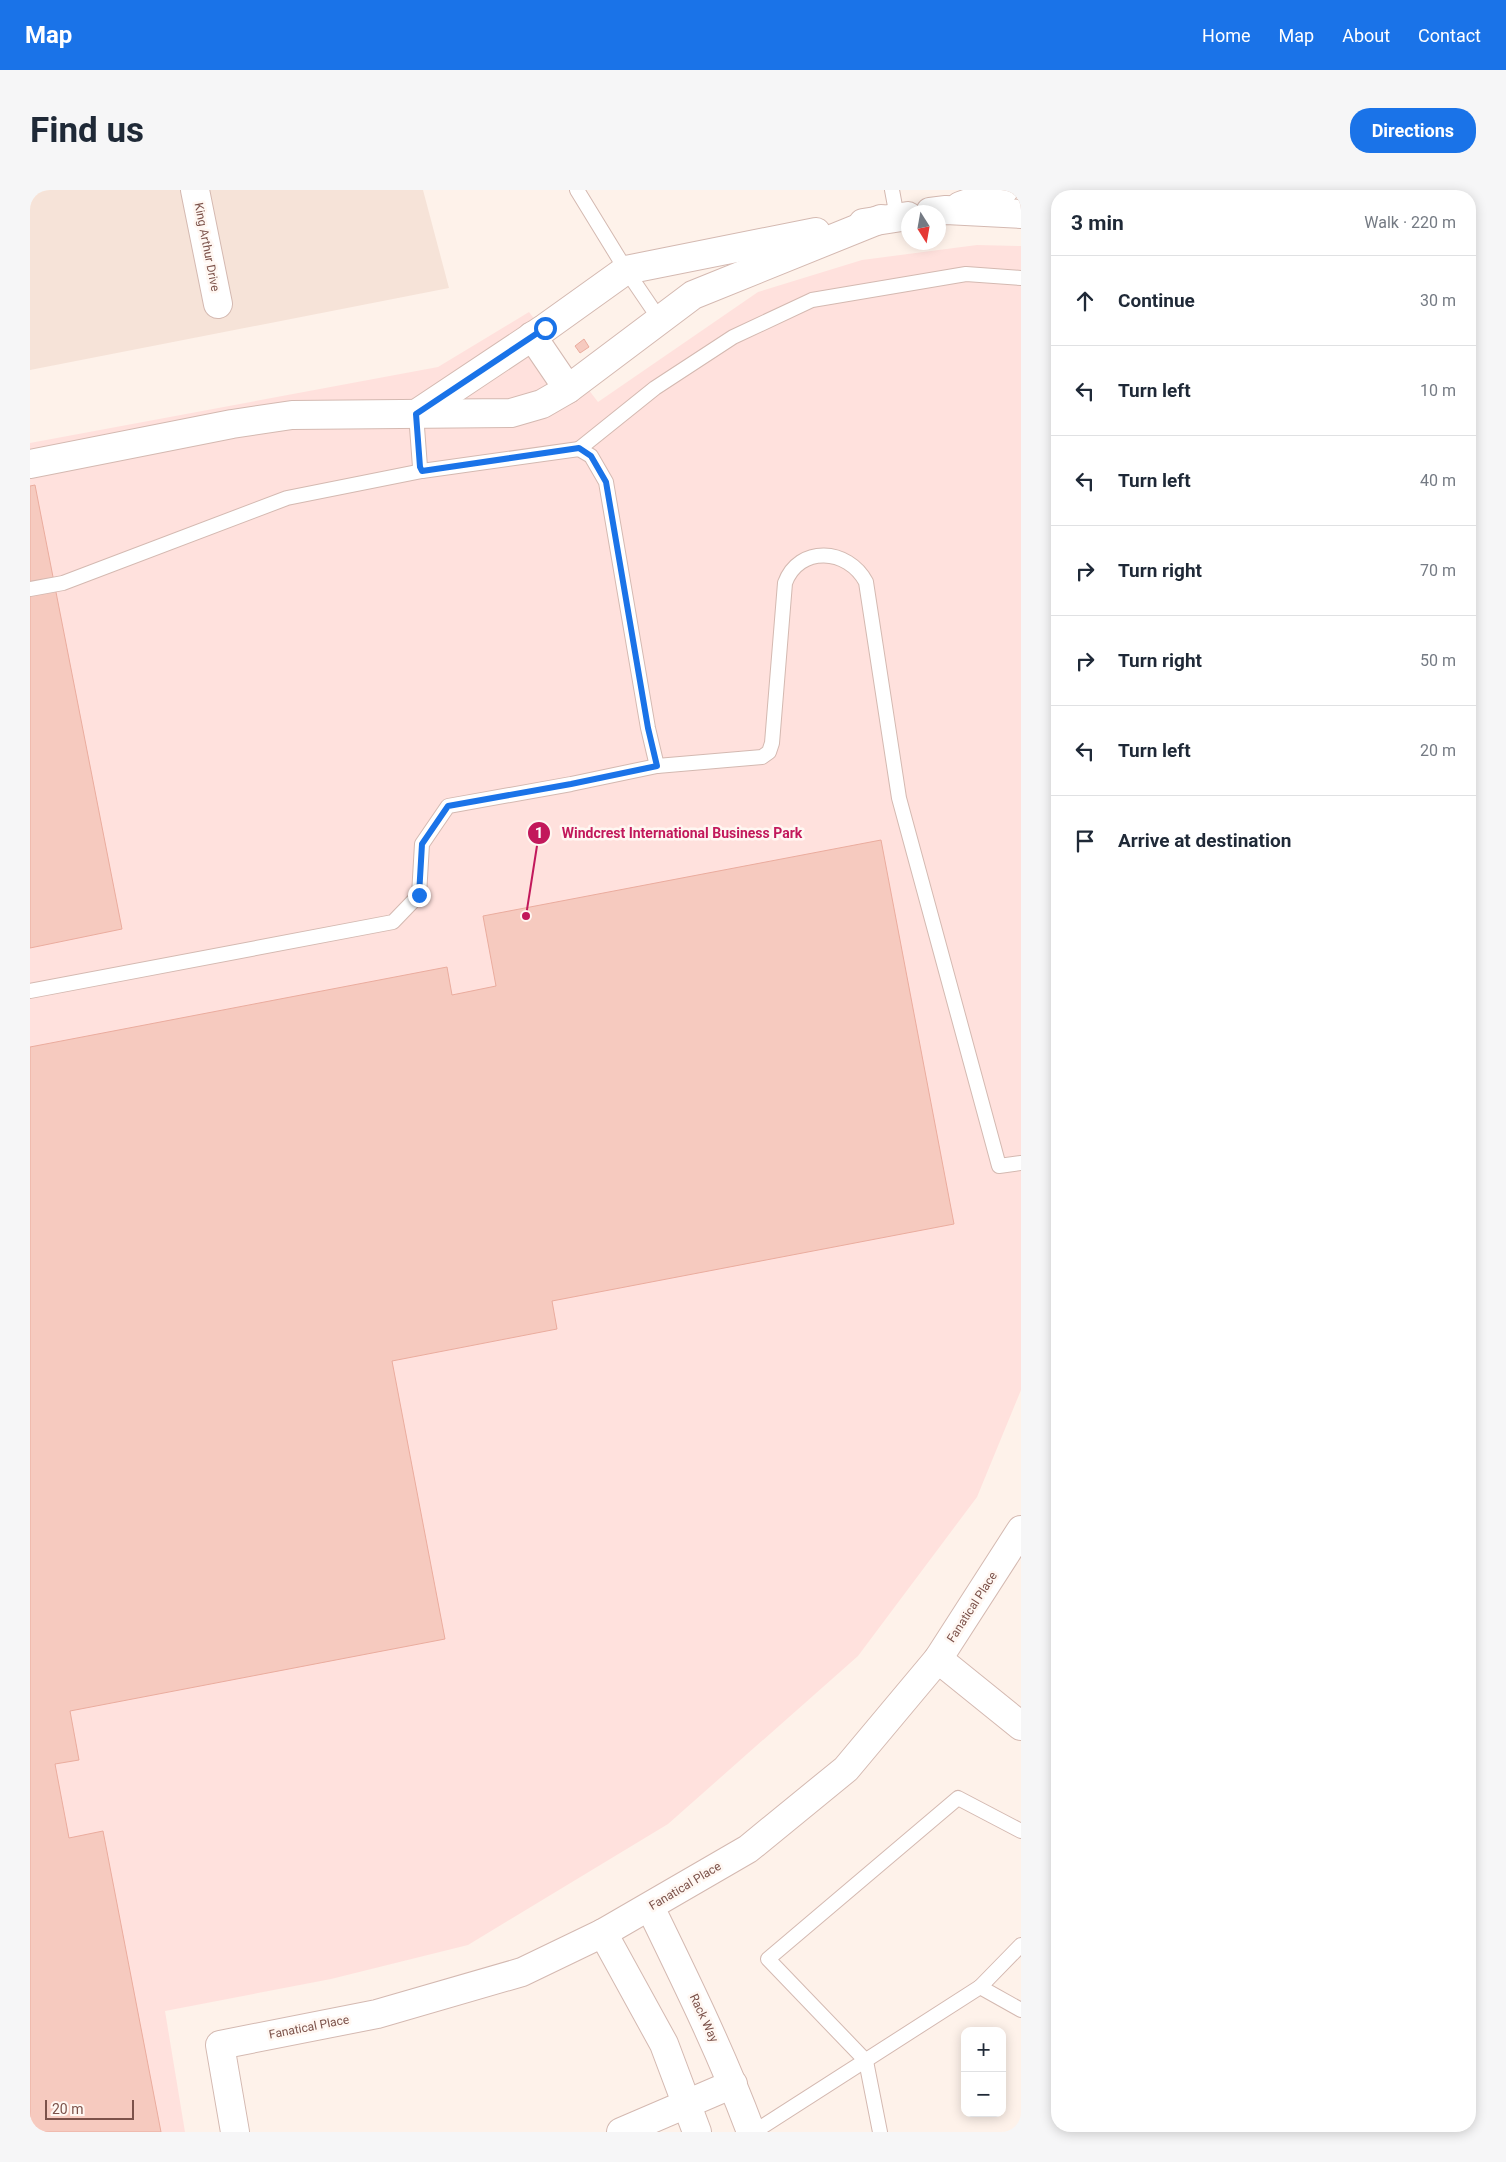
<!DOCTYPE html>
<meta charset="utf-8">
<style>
:root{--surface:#fff;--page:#f6f6f7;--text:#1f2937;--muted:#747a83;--line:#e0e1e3;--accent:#1a73e8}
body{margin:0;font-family:Roboto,sans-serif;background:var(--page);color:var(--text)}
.controls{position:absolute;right:15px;bottom:15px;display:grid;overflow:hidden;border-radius:10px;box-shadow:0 2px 12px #0003}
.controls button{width:45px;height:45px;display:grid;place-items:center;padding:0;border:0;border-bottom:1px solid var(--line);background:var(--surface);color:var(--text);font:25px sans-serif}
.compass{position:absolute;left:871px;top:15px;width:45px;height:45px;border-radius:50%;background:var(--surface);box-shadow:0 2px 12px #0003;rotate:169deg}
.scale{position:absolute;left:15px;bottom:12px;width:89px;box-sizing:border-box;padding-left:5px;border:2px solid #7c524a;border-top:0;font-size:14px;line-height:18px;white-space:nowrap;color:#7c524a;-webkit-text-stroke:4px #fff7f2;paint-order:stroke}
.stop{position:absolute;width:15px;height:15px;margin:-11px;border:4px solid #1a73e8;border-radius:50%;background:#fff}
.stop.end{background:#1a73e8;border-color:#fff;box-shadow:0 1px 5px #0008}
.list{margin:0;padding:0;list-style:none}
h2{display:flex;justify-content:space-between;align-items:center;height:65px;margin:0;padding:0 20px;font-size:21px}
h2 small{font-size:16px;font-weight:400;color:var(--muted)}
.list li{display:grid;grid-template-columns:32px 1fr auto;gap:15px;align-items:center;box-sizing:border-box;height:90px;padding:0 20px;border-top:1px solid var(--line)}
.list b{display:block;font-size:19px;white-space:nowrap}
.list em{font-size:16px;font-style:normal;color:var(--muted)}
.icon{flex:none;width:28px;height:28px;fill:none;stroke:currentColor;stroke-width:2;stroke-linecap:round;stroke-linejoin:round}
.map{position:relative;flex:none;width:991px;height:1942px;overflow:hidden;border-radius:20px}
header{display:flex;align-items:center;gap:30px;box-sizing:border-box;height:70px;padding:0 25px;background:var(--accent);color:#fff}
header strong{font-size:24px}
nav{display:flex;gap:28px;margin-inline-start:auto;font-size:18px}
.intro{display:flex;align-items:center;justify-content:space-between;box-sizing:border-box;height:120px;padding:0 30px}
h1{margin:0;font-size:35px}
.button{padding:12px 22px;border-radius:20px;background:var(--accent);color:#fff;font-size:18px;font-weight:700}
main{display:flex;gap:30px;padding:0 30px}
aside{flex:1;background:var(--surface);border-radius:20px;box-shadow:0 2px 12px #0003}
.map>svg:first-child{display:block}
</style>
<header>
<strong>Map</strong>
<nav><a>Home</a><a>Map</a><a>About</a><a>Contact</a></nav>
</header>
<div class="intro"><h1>Find us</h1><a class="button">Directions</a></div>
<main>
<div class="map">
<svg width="991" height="1942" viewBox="0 0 991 1942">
<rect width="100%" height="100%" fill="#fef2ea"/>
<path fill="#f6e3d8" d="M 0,0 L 393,0 L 419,98 L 0,180 Z"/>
<path fill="#ffe1dd" d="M 947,55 L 991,56 L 991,1200 L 947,1307 L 828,1466 L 638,1634 L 438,1755 L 301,1789 L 135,1821 L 155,1942 L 0,1942 L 0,253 L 408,177 L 499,122 L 568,212 L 728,102 L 832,70 Z"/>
<g fill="#f6cabf" stroke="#eaac9e">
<path d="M 554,149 L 559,157 L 550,163 L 545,156 Z"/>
<path d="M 5,295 L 92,739 L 0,758 L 0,296 Z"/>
<path d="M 851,650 L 924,1034 L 522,1111 L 527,1139 L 362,1171 L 415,1449 L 40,1521 L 49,1570 L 25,1574 L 39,1648 L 73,1641 L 131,1942 L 0,1942 L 0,857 L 417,777 L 422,805 L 466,796 L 453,726 Z"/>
</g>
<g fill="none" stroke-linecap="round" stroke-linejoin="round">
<defs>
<g id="service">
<path d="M 547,0 L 596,80 L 630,130"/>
<path d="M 862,0 L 867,27"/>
<path d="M 386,224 L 390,277 L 392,281 L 549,259 L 561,266 L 576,292 L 618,538 L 627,576"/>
<path d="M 549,259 L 625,198 L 703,147 L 782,110 L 936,84 L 991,88"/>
<path d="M 0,399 L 33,393 L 257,308 L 392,281"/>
<path d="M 0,801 L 363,732 L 389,705 L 392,654 L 418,616 L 541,594 L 627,576 L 732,567 L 739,562 L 742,553 L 755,393 C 769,355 818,358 836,392 L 869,608 L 969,976 L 991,973"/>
<path d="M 991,1755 L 950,1797 L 991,1820"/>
<path d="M 724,1942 L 950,1797"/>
<path d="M 850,1942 L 836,1871 L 738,1769 L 928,1608 L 991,1641"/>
</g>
<g id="minor">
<path d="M 165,0 L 188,114"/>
<path d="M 930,16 L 974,0"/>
<path d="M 900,22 L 916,20 L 991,24"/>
<path d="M 833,33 L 878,26"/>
<path d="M 502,146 L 538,199"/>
<path d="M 386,224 L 515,138 L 596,80 L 786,42"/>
<path d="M 0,274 L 202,234 L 262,225 L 481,223 L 512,214 L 538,199 L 663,105 L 851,29"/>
<path d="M 908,1469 L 991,1536"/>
<path d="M 620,1717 C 656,1791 692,1864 721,1942"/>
<path d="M 573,1743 L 634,1854 L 667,1942"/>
<path d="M 205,1942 L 190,1855 L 347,1824 L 492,1782 L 573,1743 L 718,1659 L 816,1579 L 908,1469 L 991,1340"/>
<path d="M 591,1942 L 703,1894"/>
</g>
</defs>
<use href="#service" stroke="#d4b9b1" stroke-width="16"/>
<use href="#minor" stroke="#d4b9b1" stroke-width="30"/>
<use href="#service" stroke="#fff" stroke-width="14"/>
<use href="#minor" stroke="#fff" stroke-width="28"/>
</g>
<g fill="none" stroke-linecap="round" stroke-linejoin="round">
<path stroke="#1a73e8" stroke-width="6" d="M 389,705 L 392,654 L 418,616 L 541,594 L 627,576 L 618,538 L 576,292 L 561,266 L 549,258 L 392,281 L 390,277 L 386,224 L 515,138"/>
</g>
<g text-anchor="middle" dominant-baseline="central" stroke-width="5" stroke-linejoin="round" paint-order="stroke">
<g font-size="12" fill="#7c524a" stroke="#fff7f2">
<text transform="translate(177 57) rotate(79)">King Arthur Drive</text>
<text transform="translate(942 1417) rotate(-57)">Fanatical Place</text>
<text transform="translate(655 1696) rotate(-31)">Fanatical Place</text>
<text transform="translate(674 1828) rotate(65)">Rack Way</text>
<text transform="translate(279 1837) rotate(-11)">Fanatical Place</text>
</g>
</g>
<path fill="none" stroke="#c2185b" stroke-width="2" d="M496 726L509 643"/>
<g fill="#c2185b" stroke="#fff7f2" stroke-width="2">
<circle cx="496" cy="726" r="5"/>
<circle cx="509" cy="643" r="12"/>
</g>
<g font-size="15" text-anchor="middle" font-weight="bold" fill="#fff">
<text x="509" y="648">1</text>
</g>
<g font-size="14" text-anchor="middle" font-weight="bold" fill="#c2185b" stroke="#fff7f2" stroke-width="5" stroke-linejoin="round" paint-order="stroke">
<text x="652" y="648">Windcrest International Business Park</text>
</g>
</svg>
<div class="controls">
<button>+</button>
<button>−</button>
</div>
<svg class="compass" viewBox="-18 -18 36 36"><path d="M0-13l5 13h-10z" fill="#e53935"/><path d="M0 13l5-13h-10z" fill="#747a83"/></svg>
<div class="scale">20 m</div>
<div class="stop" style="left:515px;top:138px"></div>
<div class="stop end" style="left:389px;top:705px"></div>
</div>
<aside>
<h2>3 min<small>Walk · 220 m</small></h2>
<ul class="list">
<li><svg class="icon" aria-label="ahead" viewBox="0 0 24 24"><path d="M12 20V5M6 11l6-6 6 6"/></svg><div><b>Continue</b></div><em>30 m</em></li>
<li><svg class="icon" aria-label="left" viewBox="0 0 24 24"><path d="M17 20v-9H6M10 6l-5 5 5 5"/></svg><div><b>Turn left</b></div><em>10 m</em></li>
<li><svg class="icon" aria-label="left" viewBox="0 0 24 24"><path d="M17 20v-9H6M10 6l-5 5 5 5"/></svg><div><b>Turn left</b></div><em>40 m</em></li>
<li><svg class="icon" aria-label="right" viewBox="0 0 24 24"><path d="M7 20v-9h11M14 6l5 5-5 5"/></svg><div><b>Turn right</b></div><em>70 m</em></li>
<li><svg class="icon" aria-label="right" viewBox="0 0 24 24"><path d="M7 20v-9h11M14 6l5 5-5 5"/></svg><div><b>Turn right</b></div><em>50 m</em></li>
<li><svg class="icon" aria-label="left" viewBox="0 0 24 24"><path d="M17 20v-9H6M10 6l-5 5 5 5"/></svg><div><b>Turn left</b></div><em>20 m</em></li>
<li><svg class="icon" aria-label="arrive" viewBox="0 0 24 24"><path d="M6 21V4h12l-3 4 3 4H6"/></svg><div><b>Arrive at destination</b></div></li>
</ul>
</aside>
</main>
